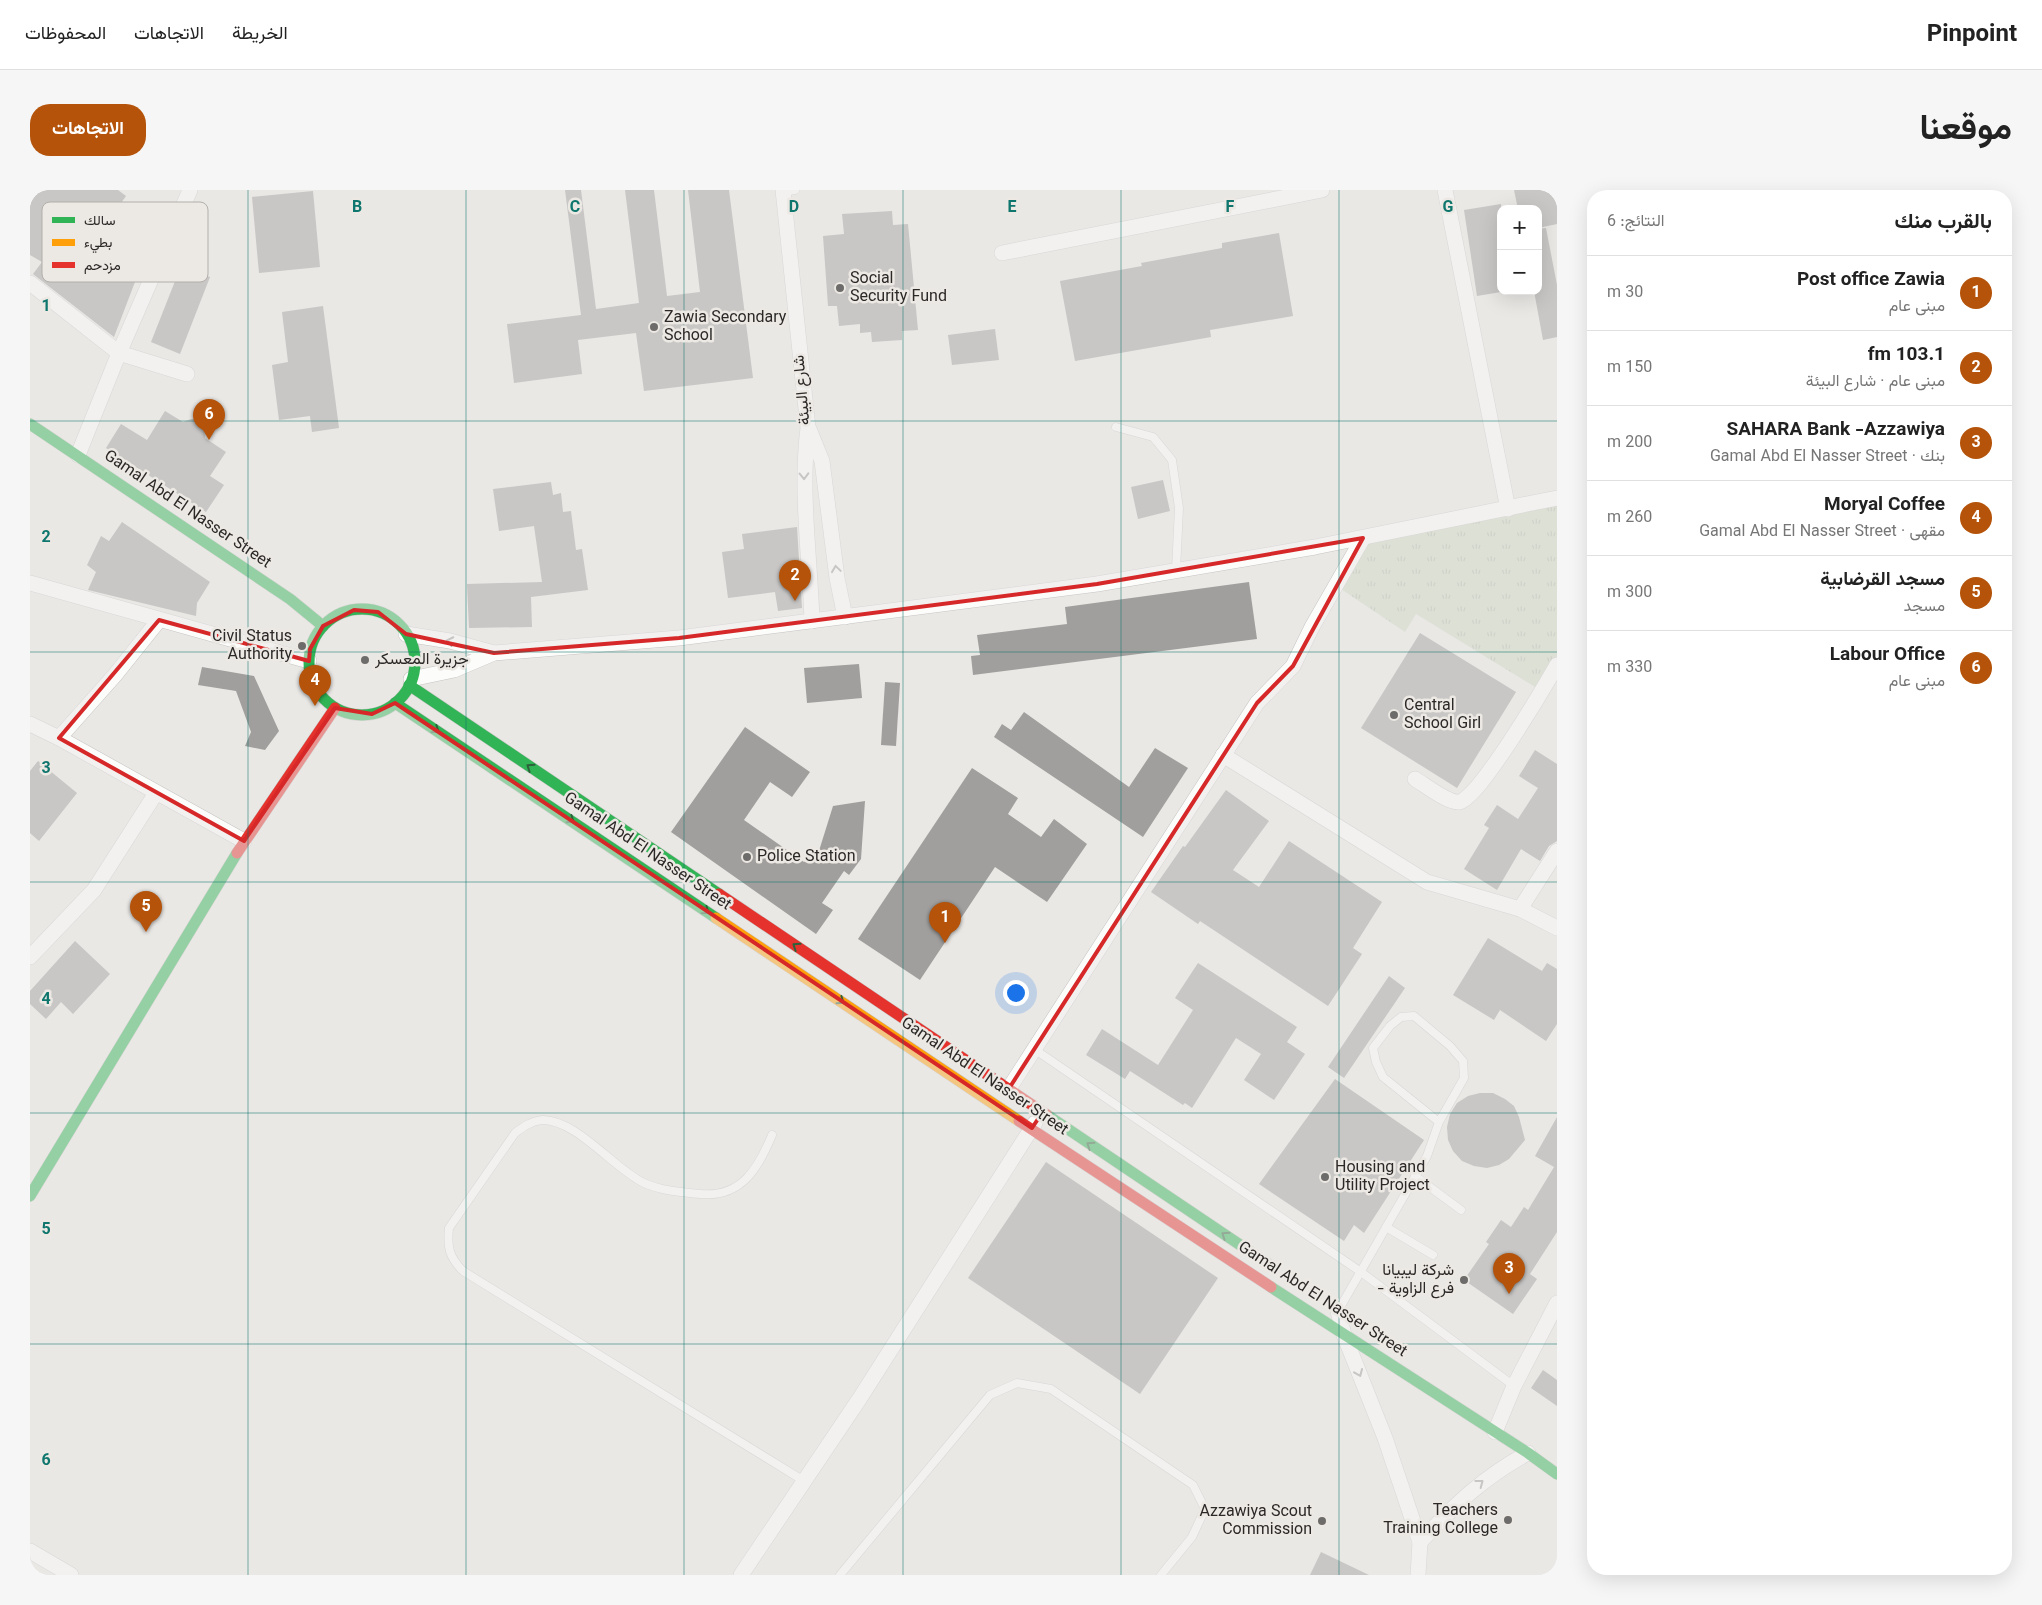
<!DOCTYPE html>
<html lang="ar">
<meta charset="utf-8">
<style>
:root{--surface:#fff;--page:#f6f6f6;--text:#222;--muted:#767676;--line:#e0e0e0;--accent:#b45309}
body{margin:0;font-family:Georgia,Vazirmatn,serif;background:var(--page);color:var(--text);direction:rtl}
.controls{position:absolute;right:15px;top:15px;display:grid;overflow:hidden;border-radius:10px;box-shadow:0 5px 20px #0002}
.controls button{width:45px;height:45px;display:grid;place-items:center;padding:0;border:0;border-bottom:1px solid var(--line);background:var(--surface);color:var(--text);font:25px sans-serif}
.you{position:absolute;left:985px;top:802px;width:18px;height:18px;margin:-12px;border:4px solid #fff;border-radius:50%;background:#1a73e8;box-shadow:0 0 0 8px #1a73e833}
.badge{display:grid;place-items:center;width:32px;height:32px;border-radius:50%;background:var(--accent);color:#fff;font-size:16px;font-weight:700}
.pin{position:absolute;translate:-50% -41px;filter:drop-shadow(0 1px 2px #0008)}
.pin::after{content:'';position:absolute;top:26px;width:18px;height:15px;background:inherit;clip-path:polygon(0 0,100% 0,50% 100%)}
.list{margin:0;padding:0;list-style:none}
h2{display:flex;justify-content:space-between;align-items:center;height:65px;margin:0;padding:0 20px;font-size:21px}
h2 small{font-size:16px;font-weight:400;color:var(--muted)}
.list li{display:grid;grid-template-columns:32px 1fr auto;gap:15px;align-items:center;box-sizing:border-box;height:75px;padding:0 20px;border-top:1px solid var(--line)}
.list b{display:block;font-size:19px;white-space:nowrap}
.list p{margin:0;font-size:16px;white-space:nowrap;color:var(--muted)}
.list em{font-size:16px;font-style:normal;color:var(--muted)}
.map{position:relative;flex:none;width:1527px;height:1385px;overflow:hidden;direction:ltr;border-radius:20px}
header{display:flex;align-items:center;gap:30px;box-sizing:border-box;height:70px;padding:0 25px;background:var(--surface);border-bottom:1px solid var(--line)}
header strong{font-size:24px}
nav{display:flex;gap:28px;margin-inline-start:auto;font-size:18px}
.intro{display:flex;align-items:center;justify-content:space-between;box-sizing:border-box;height:120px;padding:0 30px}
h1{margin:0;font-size:35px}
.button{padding:12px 22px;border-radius:20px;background:var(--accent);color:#fff;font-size:18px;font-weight:700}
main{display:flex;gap:30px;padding:0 30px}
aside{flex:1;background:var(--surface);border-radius:20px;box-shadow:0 5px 20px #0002}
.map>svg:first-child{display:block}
</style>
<header>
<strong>Pinpoint</strong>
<nav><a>الخريطة</a><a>الاتجاهات</a><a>المحفوظات</a></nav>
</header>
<div class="intro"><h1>موقعنا</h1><a class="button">الاتجاهات</a></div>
<main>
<aside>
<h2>بالقرب منك<small>النتائج: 6</small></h2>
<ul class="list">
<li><span class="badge">1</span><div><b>Post office Zawia</b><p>مبنى عام</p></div><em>30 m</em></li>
<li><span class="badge">2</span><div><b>103.1 fm</b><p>مبنى عام · شارع البيئة</p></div><em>150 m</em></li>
<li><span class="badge">3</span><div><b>SAHARA Bank -Azzawiya</b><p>بنك · Gamal Abd El Nasser Street</p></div><em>200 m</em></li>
<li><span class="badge">4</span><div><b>Moryal Coffee</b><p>مقهى · Gamal Abd El Nasser Street</p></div><em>260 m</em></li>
<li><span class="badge">5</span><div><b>مسجد القرضابية</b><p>مسجد</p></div><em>300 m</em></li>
<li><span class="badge">6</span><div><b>Labour Office</b><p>مبنى عام</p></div><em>330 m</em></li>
</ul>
</aside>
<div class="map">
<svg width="1527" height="1385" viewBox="0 0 1527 1385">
<defs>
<pattern id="grass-tufts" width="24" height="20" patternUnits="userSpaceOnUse" patternTransform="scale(1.25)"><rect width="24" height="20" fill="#cdd8c2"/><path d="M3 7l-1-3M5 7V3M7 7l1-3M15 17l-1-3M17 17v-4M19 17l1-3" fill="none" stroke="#b0b9a7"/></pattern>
</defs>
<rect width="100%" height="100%" fill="#eae8e5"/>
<path fill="url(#grass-tufts)" d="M 1527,308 L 1527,471 L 1510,500 L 1386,424 L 1375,442 L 1308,397 L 1334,349 Z"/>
<g fill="#a19f9d">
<path d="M 0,0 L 88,0 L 96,6 L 89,16 L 128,33 L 106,84 L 108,84 L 84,147 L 3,84 L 12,72 L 0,65 Z"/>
<path d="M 535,0 L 551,0 L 566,119 L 609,113 L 595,0 L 624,0 L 637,106 L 670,102 L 658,0 L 699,0 L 723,188 L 614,201 L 606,143 L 548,150 L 552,184 L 484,193 L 477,134 L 551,125 Z"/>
<path d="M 1484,0 L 1527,0 L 1527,34 L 1508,38 L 1508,19 L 1488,19 Z"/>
<path d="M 283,1 L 290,77 L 229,83 L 222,7 Z"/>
<path d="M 1471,14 L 1471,102 L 1447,106 L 1434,20 Z"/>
<path d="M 862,21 L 863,35 L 878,34 L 888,140 L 872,141 L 872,150 L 842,152 L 841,142 L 830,143 L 830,134 L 809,136 L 807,116 L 798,116 L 793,46 L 814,44 L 812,24 Z"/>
<path d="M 1516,38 L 1527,95 L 1527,147 L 1513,150 L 1504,101 L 1508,101 L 1508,39 Z"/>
<path d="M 1249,43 L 1263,126 L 1180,140 L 1181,147 L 1045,171 L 1030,91 L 1112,76 L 1111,73 L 1192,58 L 1192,53 Z"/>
<path d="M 151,76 L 180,87 L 150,164 L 121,152 Z"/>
<path d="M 293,116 L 309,238 L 282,242 L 280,226 L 249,230 L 242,175 L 258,172 L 252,122 Z"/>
<path d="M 965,139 L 969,170 L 922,175 L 918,145 Z"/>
<path d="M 135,221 L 153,232 L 161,229 L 168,229 L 174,235 L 175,248 L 196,262 L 180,286 L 194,295 L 176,322 L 76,258 L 91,234 L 117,250 Z"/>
<path d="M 1133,290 L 1140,321 L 1108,329 L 1101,297 Z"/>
<path d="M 521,292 L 523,305 L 531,303 L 533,322 L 541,321 L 546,360 L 552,359 L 558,400 L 501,407 L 502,437 L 439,438 L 437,394 L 512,392 L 504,336 L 469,341 L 463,299 Z"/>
<path d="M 92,332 L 180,392 L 167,413 L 166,426 L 58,400 L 66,382 L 57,375 L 71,346 L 79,351 Z"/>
<path d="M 767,337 L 772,418 L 748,421 L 745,402 L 698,408 L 692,362 L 714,359 L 712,344 Z"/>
<path d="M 1219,392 L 1227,449 L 943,485 L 941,466 L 950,465 L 947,445 L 1037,434 L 1035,417 Z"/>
<path d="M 1390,443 L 1486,502 L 1427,598 L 1331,538 Z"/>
<path d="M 829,474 L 832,508 L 777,513 L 774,478 Z"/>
<path d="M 172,477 L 224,486 L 249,541 L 235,560 L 215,556 L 221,542 L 206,501 L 168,495 Z"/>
<path d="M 855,492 L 870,493 L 866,556 L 851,555 Z"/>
<path d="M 994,522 L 1099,597 L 1125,558 L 1158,578 L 1113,647 L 964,547 L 972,534 L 981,540 Z"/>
<path d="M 715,537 L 780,582 L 762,607 L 740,592 L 714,630 L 774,672 L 788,664 L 803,616 L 835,611 L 831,669 L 819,685 L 814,681 L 792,713 L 803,720 L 786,744 L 641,642 Z"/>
<path d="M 1505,560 L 1527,574 L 1527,651 L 1519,656 L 1510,671 L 1491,659 L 1467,700 L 1434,679 L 1459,638 L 1454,635 L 1467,615 L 1488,629 L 1508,598 L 1489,586 Z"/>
<path d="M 8,571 L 47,603 L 9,651 L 0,643 L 0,581 Z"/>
<path d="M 942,578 L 988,608 L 978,624 L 1011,647 L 1024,629 L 1057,654 L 1017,712 L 965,677 L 890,790 L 828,749 Z"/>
<path d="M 1196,600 L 1239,631 L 1203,680 L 1229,697 L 1259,651 L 1352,712 L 1323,758 L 1332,764 L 1298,816 L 1170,731 L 1168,734 L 1121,702 L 1153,656 L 1155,657 Z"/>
<path d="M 1458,748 L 1512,781 L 1517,773 L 1527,779 L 1527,834 L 1516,851 L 1470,820 L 1464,830 L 1423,805 Z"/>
<path d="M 45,751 L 80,784 L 43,824 L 31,812 L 16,829 L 0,814 L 0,801 Z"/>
<path d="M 1168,773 L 1267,837 L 1257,852 L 1275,864 L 1244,910 L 1214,890 L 1231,864 L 1206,848 L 1162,918 L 1155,913 L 1153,915 L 1100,881 L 1095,889 L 1056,865 L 1072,839 L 1128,875 L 1163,820 L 1145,808 Z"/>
<path d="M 1359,786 L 1375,798 L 1314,888 L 1298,877 Z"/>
<path d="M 1305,889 L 1394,950 L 1334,1043 L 1324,1035 L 1314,1051 L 1229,994 Z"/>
<path d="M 1450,903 L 1463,903 L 1475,909 L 1484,916 L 1489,927 L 1495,950 L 1479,969 L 1469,975 L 1457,978 L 1444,976 L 1432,971 L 1423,961 L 1418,950 L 1417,937 L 1420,924 L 1427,913 L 1438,906 Z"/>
<path d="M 1527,927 L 1527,1042 L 1500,1084 L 1507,1089 L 1483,1124 L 1434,1090 L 1459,1054 L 1456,1052 L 1471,1030 L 1481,1037 L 1494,1017 L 1498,1020 L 1524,977 L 1505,966 Z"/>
<path d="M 1016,972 L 1188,1088 L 1110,1204 L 938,1088 Z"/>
<path d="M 1513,1180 L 1527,1190 L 1527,1216 L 1501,1198 Z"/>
<path d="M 1291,1362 L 1339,1385 L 1280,1385 Z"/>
</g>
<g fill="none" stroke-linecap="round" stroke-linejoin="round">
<defs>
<g id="lane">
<path d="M 753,2 L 765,0"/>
<path d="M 1086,237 L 1123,247 L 1142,270 L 1149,318 L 1146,380"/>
<path d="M 1004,859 L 1331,1082 L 1484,1196"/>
<path d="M 742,945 C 728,979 711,1008 670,1004 C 650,1002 632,1001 614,993 C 584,979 546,929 512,930 C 501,931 493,937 485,943 L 419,1038 C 417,1057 419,1067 433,1081 L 774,1291"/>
<path d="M 1385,986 L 1431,1020"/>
<path d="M 1356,1037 L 1403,1065"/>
<path d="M 1308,1121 L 1397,966 L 1409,932 L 1434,888 L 1433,871 L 1420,856 L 1384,826 L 1371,827 L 1360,836 L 1343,858 L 1346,872 L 1353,887 L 1409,932"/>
<path d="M 810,1385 L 960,1205 L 987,1193 L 1021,1199 L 1163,1295 L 1175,1319 L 1162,1347 L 1131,1385"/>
</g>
<g id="street">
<path d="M 753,0 L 778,238 C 770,302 780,367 782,431"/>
<path d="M 1415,0 L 1478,319"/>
<path d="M 972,63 L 1292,0"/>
<path d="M 0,93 L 89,163 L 157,184"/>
<path d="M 779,239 L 792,271 L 807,388 L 815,427"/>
<path d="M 48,265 L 89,163 L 160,0"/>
<path d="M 0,393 L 279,471"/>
<path d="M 376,444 L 420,451 L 464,463"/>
<path d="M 381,489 L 424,480 L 464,463 L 649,448 L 1067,394 L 1285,357 L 1527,308"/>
<path d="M 0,534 L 29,548 L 214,651"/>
<path d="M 29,548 L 85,485 L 129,430"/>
<path d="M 1193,565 L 1397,692 L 1490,719 L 1527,738"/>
<path d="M 1385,589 C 1395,595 1418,613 1429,612 C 1448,610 1515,496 1527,475"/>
<path d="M 1490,719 L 1527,661"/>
<path d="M 0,767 L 64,700 L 126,603"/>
<path d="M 978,900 L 1227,513 L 1263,476 L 1282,437 L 1333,348"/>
<path d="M 1308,1121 L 1314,1145 L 1355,1248 L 1390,1352 L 1388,1385"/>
<path d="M 1465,1242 L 1484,1196 L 1527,1113"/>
<path d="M 1390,1352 C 1426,1314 1452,1288 1498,1263"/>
<path d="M 0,1361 L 41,1385"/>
<path d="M 711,1385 L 830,1208 L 1005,933"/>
</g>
<g id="fast">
<path d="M 0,234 L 260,409 L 293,436"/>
<circle cx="332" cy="472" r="53"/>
<path d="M 379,495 L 689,704"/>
<path d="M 365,513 L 686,728"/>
<path d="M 1017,925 L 1237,1073"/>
<path d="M 0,1006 L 207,663"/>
<path d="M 1241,1097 L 1498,1263 L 1527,1284"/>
</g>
<path id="slow" d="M 686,728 L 989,931"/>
<g id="jam">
<path d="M 207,663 L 305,518"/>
<path d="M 689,704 L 1017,925"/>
<path d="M 989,931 L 1241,1097"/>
</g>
</defs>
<use href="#lane" stroke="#c6c4c2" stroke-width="9"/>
<use href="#street" stroke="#c6c4c2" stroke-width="16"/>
<use href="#fast" stroke="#c6c4c2" stroke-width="12"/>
<use href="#slow" stroke="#c6c4c2" stroke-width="12"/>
<use href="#jam" stroke="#c6c4c2" stroke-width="12"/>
<use href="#lane" stroke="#fcfcfb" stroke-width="8"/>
<use href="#street" stroke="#fcfcfb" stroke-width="15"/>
<use href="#fast" stroke="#30b455" stroke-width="11"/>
<use href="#slow" stroke="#ff9f0a" stroke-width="11"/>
<use href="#jam" stroke="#e5322d" stroke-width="11"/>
</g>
<defs><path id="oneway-chevron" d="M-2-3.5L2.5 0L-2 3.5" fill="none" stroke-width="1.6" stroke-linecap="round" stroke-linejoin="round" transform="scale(1.25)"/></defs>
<g stroke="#9e9d9c">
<use href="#oneway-chevron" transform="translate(774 286) rotate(89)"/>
<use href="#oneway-chevron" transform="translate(806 379) rotate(-98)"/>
<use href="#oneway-chevron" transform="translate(420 451) rotate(-168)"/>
<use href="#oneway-chevron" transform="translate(1329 1183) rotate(67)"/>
<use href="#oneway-chevron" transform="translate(1450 1293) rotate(-37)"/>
</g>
<g stroke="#2d613a">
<use href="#oneway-chevron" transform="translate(406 540) rotate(34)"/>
<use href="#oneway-chevron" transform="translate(500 577) rotate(-146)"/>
<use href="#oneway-chevron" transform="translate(541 630) rotate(34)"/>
<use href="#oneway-chevron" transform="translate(676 721) rotate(34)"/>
<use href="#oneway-chevron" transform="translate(766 756) rotate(-146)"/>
<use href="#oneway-chevron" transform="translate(811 811) rotate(34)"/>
<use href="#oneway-chevron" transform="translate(1060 955) rotate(-146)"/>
<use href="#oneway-chevron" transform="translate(1195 1045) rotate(-146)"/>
</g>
<path d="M0 0H1527V1385H0ZM 1333,348 L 1263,476 L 1227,513 L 978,900 L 1012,923 L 1002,938 L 365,513 L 342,524 L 305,518 L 214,651 L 29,548 L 129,430 L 279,471 L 280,459 L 293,436 L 324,420 L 348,422 L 376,444 L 464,463 L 649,448 L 1067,394 Z" fill="#eae8e5" fill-opacity=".55" fill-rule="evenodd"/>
<path fill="none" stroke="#d62828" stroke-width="4" stroke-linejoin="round" d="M 1333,348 L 1263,476 L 1227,513 L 978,900 L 1012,923 L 1002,938 L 365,513 L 342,524 L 305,518 L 214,651 L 29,548 L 129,430 L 279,471 L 280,459 L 293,436 L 324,420 L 348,422 L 376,444 L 464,463 L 649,448 L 1067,394 Z"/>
<path fill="none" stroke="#0f766e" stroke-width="1" stroke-opacity="0.55" d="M 218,0 L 218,1385M 436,0 L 436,1385M 654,0 L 654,1385M 873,0 L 873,1385M 1091,0 L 1091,1385M 1309,0 L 1309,1385M 0,231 L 1527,231M 0,462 L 1527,462M 0,692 L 1527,692M 0,923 L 1527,923M 0,1154 L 1527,1154"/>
<g fill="#6e6c6a" stroke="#ece8e3" stroke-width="2">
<circle cx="810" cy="98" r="5"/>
<circle cx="624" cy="137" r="5"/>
<circle cx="272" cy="456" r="5"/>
<circle cx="335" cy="470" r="5"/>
<circle cx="1364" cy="525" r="5"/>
<circle cx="717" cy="667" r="5"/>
<circle cx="1295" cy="987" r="5"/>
<circle cx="1434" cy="1090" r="5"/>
<circle cx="1478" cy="1330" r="5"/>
<circle cx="1292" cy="1331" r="5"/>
</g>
<g text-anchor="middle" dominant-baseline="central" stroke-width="5" stroke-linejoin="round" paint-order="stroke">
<g font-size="16" fill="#2b2928" stroke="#ece8e3" text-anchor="start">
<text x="820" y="89">Social<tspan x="820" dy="18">Security Fund</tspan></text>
<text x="634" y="128">Zawia Secondary<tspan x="634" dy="18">School</tspan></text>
<text x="262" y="447" text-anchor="end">Civil Status<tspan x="262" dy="18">Authority</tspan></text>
<text x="345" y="470">جزيرة المعسكر</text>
<text x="1374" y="516">Central<tspan x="1374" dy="18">School Girl</tspan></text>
<text x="727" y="667">Police Station</text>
<text x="1305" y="978">Housing and<tspan x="1305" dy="18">Utility Project</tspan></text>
<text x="1424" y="1081" text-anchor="end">شركة ليبيانا<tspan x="1424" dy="18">- فرع الزاوية</tspan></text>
<text x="1468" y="1321" text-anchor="end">Teachers<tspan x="1468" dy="18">Training College</tspan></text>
<text x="1282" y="1322" text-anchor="end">Azzawiya Scout<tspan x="1282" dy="18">Commission</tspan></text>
</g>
<g font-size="16" fill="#2b2928" stroke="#ece8e3">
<text transform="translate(773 200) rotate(-95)">شارع البيئة</text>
<text transform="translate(157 320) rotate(34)">Gamal Abd El Nasser Street</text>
<text transform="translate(617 662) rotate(34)">Gamal Abd El Nasser Street</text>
<text transform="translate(954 887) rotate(34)">Gamal Abd El Nasser Street</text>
<text transform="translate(1292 1110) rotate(33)">Gamal Abd El Nasser Street</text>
</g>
</g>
<rect x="12" y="12" width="166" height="80" rx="8" fill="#ece8e3" stroke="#b2afab" stroke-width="1"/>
<rect x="22" y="27" width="23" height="6" fill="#30b455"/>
<rect x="22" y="49" width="23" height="7" fill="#ff9f0a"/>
<rect x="22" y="72" width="23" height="6" fill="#e5322d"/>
<g font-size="14" fill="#2b2928">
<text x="54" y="35">سالك</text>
<text x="54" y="57">بطيء</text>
<text x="54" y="80">مزدحم</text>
</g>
<g font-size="16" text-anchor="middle" font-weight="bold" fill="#0f766e" stroke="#ece8e3" stroke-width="5" stroke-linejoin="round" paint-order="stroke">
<text x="327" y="22">B</text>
<text x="545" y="22">C</text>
<text x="764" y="22">D</text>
<text x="982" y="22">E</text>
<text x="1200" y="22">F</text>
<text x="1418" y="22">G</text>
<text x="16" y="121">1</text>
<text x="16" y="352">2</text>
<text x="16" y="583">3</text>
<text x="16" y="814">4</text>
<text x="16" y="1044">5</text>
<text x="16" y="1275">6</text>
</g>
</svg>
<div class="controls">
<button>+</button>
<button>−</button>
</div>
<div class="you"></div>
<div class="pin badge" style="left:915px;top:753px">1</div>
<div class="pin badge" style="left:765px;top:411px">2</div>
<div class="pin badge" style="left:1479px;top:1104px">3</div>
<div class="pin badge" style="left:285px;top:516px">4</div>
<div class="pin badge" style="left:116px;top:742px">5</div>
<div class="pin badge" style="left:179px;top:250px">6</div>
</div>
</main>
